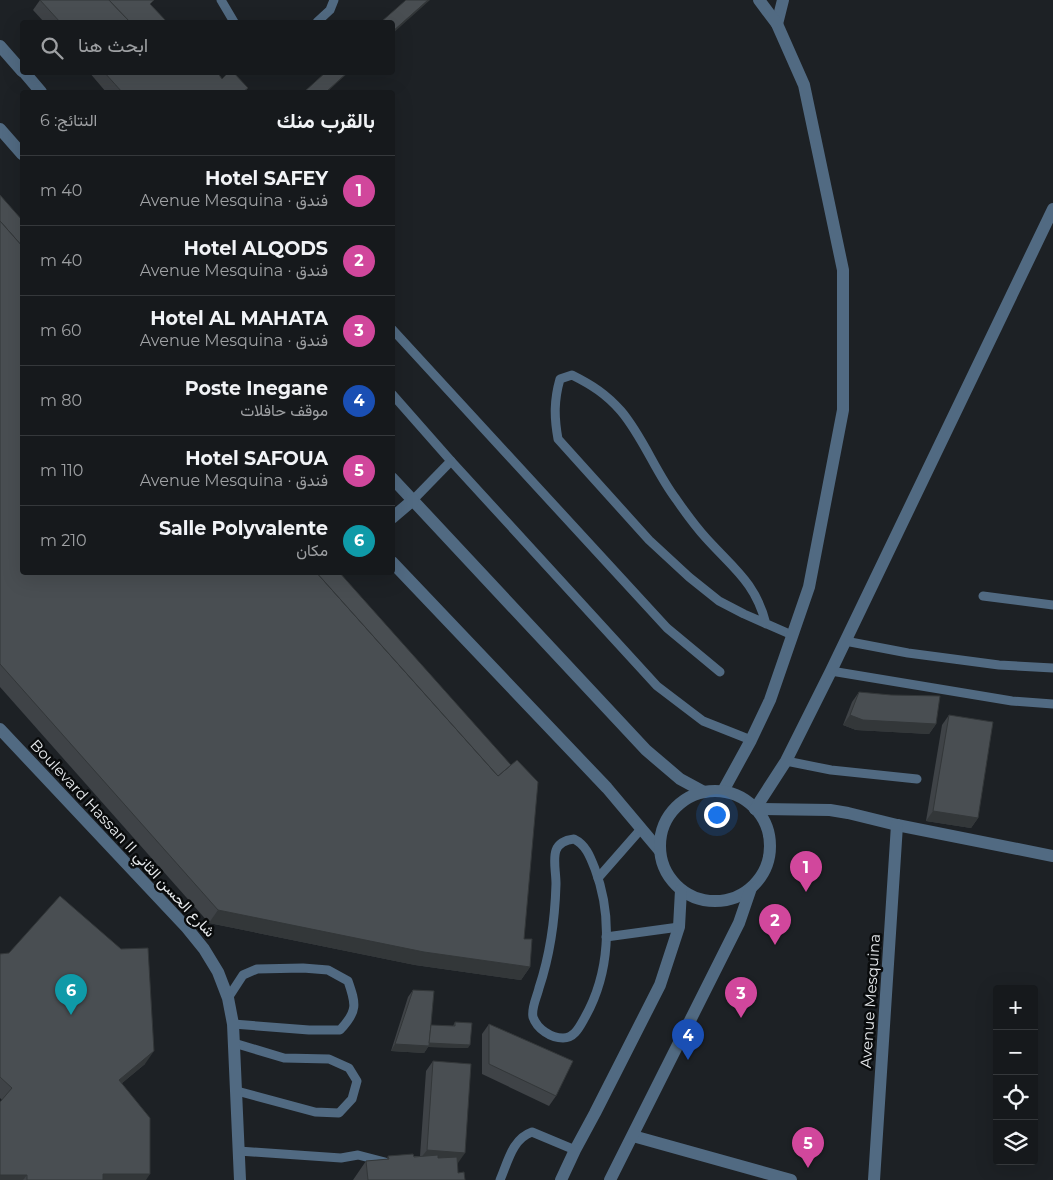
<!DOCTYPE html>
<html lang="ar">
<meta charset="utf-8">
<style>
:root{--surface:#16191c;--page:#232629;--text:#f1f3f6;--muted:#9ea0a3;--line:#35383b;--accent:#1a73e8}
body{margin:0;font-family:Montserrat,Vazirmatn,sans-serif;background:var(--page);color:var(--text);direction:rtl}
.controls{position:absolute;right:15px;bottom:15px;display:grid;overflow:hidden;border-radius:5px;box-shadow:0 5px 20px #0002}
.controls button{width:45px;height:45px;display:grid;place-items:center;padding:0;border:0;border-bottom:1px solid var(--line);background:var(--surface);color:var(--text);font:25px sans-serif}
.you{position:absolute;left:716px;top:814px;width:18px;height:18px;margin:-12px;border:4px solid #fff;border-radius:50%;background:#1a73e8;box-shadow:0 0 0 8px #1a73e833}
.badge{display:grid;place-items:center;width:32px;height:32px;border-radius:50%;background:var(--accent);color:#fff;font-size:16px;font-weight:700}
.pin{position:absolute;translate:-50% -41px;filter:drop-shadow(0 1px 2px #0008)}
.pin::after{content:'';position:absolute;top:26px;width:18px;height:15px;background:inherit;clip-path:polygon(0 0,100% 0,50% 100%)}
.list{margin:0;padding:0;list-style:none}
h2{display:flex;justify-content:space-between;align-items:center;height:65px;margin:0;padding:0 20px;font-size:21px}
h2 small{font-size:16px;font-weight:400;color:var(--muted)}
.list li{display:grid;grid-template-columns:32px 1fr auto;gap:15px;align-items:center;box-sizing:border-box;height:70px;padding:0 20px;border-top:1px solid var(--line)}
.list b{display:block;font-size:19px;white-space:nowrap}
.list p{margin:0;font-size:16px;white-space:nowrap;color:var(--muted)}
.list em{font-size:16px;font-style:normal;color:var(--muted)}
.icon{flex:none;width:28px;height:28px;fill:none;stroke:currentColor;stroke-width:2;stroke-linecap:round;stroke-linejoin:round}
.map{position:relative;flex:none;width:1053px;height:1180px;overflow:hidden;direction:ltr}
.search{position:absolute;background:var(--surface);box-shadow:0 5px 20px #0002;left:20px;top:20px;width:375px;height:55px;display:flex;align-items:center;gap:12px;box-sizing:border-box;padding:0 18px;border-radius:5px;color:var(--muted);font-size:19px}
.panel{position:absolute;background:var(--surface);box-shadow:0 5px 20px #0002;left:20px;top:90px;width:375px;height:485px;border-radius:5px;direction:rtl}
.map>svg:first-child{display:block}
</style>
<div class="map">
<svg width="1053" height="1180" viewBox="0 0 1053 1180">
<rect width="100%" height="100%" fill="#1d2125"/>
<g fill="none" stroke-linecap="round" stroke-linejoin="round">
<g stroke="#516a82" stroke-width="9">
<path d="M 221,0 L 234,22"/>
<path d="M 317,22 L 330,10 L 334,0"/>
<path d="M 392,329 L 667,628 L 720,672"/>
<path d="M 392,394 L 451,461 L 657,686 L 703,721 L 751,740"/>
<path d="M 413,500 L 451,461"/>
<path d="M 983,596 L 1053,605"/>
<path d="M 766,624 C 756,583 733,568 706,538 C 695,526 685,512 676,499 C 655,471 643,437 621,411 C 606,394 592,385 572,375 L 560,379 C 554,400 554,417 558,439 L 649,540 L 689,577 L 719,601 L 744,614 L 792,635"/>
<path d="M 845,641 L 908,653 L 999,665 L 1053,668"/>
<path d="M 831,671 L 1012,701 L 1053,704"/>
<path d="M 786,761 L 831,770 L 917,779"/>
<path d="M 574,839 C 586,845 590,856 595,869 C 613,917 610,974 584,1019 C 579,1028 574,1038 563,1038 C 551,1038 537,1029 533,1017 C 531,1008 537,997 539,988 C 550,955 555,919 556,884 C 556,864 547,842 574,839 Z"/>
<path d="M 598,878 L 641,829"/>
<path d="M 606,937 L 679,927"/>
<path d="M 228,998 L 243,975 L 257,969 L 303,968 L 328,970 L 348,981 C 356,1004 358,1011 340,1030 L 309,1030 L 233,1024"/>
<path d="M 234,1043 L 284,1058 L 329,1059 L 349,1068 L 357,1081 L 352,1099 L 339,1113 L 315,1112 L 237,1091"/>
<path d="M 239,1151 L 341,1158 L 358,1155 L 385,1162"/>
<path d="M 500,1180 C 508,1162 512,1139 532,1132 L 575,1150"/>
</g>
<path stroke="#516a82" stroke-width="12" d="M 633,1136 L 791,1180"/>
<g stroke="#516a82" stroke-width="12">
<path d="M 777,24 L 783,0"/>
<path d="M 0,46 L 22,71"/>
<path d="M 24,72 L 41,92"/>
<path d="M 0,129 L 22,154"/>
<path d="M 392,478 L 646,750 L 680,779 L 704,792"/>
<path d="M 392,518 L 413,500"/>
<path d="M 392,562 L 607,788 L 660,851"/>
<path d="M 0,729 L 187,928 L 204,949 L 218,972 L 228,998 L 233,1024 L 240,1180"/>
<path d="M 723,791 L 751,740 L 770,700 L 809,587 L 843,410 L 843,270 L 804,85 L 777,24 L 759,0"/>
<circle cx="715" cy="846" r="55"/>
<path d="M 755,809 L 786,761 L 831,671 L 1053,209"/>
<path d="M 755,809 L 830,810 L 848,813 L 897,825 L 1053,856"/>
<path d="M 561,1180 L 575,1150 L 595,1113 L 660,985 L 679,927 L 681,890"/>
<path d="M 610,1180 L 739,923 L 751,888"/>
<path d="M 874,1180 L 897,825"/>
</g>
</g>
<g fill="#3f4347">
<path d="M 40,0 L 151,5 L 167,22 L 44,22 L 33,10 Z"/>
<path d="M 89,72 L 217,72 L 222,79 L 248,88 L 245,92 L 106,92 Z"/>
<path d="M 0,195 L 524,939 L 530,967 L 521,980 L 415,965 L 209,923 L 0,687 Z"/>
<path d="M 859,692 L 936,724 L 929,734 L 856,730 L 843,725 L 852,702 Z"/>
<path d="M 949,715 L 978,818 L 971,828 L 926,821 L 942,725 Z"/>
<path d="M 0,954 L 145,1064 L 122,1083 L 146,1180 L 0,1180 L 2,1100 L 0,1098 Z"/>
<path d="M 413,990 L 431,1025 L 453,1026 L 455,1022 L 468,1048 L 428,1047 L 424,1053 L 391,1051 L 408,997 Z"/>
<path d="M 489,1024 L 556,1096 L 549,1106 L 482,1074 L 482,1034 Z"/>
<path d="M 433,1061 L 458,1163 L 458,1173 L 465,1180 L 353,1180 L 366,1161 L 387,1159 L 388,1156 L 420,1156 L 426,1071 Z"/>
</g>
<g fill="#333739">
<path d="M 428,0 L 430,0 L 392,34 L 392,32 Z"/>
<path d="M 348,72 L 349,72 L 327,92 L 326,92 Z"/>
<path d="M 850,715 L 936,724 L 929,734 L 856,730 L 843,725 Z"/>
<path d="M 933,811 L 978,818 L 971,828 L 926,821 Z"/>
<path d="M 218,910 L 530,967 L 521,980 L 415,965 L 209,923 Z"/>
<path d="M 427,1043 L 470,1045 L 468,1048 L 428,1047 L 424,1053 L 391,1051 L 395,1044 Z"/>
<path d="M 154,1051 L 145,1064 L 110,1093 L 119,1080 Z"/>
<path d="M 427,1150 L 465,1153 L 458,1163 L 420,1159 Z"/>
<path d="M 103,1174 L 150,1174 L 146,1180 L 99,1180 Z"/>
<path d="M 0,1175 L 27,1175 L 23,1180 L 0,1180 Z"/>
</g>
<g fill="#494e52" stroke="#333739">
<path d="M 40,0 L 109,0 L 130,22 L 60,22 Z"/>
<path d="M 109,0 L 154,0 L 150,4 L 167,22 L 130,22 Z"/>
<path d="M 406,0 L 428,0 L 392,32 L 392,22 L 381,22 Z"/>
<path d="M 104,72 L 217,72 L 222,79 L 229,72 L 233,72 L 248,88 L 243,92 L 122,92 Z"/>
<path d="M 326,72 L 348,72 L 326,92 L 304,92 Z"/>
<path d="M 0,195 L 22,220 L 22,246 L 0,221 Z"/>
<path d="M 0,221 L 22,246 L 22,572 L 316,572 L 498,776 L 517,760 L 538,782 L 524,939 L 532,939 L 530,967 L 424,952 L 218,910 L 0,664 Z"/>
<path d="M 316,572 L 339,572 L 511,765 L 498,776 Z"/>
<path d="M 859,692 L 891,695 L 940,696 L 936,724 L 863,720 L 850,715 Z"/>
<path d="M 949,715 L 993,722 L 978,818 L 933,811 Z"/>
<path d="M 60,896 L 121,949 L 148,948 L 154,1051 L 119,1080 L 150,1118 L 150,1174 L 103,1174 L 103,1180 L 27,1180 L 27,1175 L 0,1175 L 0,1102 L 12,1088 L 0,1077 L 0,954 L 9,953 Z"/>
<path d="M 413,990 L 434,991 L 429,1046 L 395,1044 Z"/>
<path d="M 455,1022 L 472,1023 L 470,1045 L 429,1043 L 431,1025 L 455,1026 Z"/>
<path d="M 489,1024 L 573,1061 L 556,1096 L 489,1064 Z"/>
<path d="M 433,1061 L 471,1064 L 465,1153 L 427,1150 Z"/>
<path d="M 413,1154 L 414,1157 L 438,1155 L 438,1158 L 457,1157 L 458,1173 L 464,1172 L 465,1180 L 368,1180 L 366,1161 L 389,1159 L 388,1156 Z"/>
</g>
<g text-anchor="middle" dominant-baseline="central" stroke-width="5" stroke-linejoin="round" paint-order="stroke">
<g font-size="15" fill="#e7eaed" stroke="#090b0c">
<text transform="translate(123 838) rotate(47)">Boulevard Hassan II شارع الحسن الثاني</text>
<text transform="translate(870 1001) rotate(-86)">Avenue Mesquina</text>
</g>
</g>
</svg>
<div class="controls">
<button>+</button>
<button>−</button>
<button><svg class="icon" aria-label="locate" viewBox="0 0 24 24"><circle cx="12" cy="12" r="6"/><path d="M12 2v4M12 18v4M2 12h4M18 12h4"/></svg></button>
<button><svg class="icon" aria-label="layers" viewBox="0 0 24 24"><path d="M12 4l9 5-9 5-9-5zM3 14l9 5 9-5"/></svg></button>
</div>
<div class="you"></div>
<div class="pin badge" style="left:806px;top:892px;background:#d1479c">1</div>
<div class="pin badge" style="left:775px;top:945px;background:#d1479c">2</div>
<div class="pin badge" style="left:741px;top:1018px;background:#d1479c">3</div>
<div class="pin badge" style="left:688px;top:1060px;background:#1a4fb4">4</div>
<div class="pin badge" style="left:808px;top:1168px;background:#d1479c">5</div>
<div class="pin badge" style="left:71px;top:1015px;background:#0f9aa8">6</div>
<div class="search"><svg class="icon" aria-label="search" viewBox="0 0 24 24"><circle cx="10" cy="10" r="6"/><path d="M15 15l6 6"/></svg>ابحث هنا</div>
<section class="panel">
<h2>بالقرب منك<small>النتائج: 6</small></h2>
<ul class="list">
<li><span class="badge" style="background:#d1479c">1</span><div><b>Hotel SAFEY</b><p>فندق · Avenue Mesquina</p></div><em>40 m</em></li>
<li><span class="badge" style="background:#d1479c">2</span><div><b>Hotel ALQODS</b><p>فندق · Avenue Mesquina</p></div><em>40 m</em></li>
<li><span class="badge" style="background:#d1479c">3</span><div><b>Hotel AL MAHATA</b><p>فندق · Avenue Mesquina</p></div><em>60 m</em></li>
<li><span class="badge" style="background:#1a4fb4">4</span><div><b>Poste Inegane</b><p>موقف حافلات</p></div><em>80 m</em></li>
<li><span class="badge" style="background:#d1479c">5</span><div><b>Hotel SAFOUA</b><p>فندق · Avenue Mesquina</p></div><em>110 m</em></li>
<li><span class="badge" style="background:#0f9aa8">6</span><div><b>Salle Polyvalente</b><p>مكان</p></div><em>210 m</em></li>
</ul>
</section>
</div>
